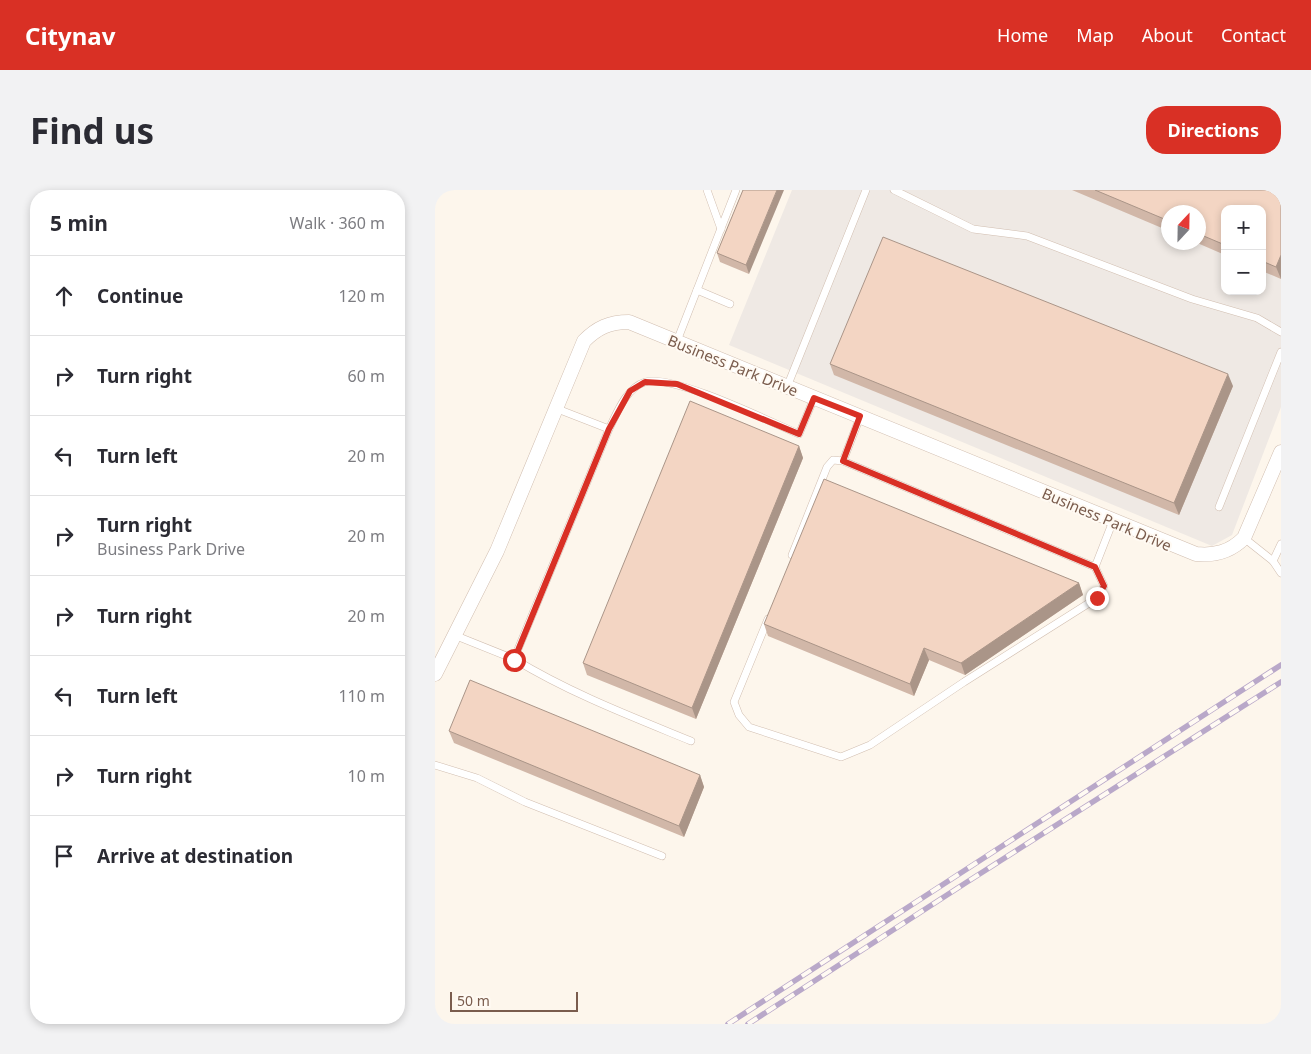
<!DOCTYPE html>
<meta charset="utf-8">
<style>
:root{--surface:#fff;--page:#f2f2f3;--text:#2b2b33;--muted:#7c7c81;--line:#e1e1e2;--accent:#d93025}
body{margin:0;font-family:"Noto Sans",sans-serif;background:var(--page);color:var(--text)}
.controls{position:absolute;right:15px;top:15px;display:grid;overflow:hidden;border-radius:10px;box-shadow:0 2px 8px #0003}
.controls button{width:45px;height:45px;display:grid;place-items:center;padding:0;border:0;border-bottom:1px solid var(--line);background:var(--surface);color:var(--text);font:25px sans-serif}
.compass{position:absolute;left:726px;top:15px;width:45px;height:45px;border-radius:50%;background:var(--surface);box-shadow:0 2px 8px #0003;rotate:22deg}
.scale{position:absolute;left:15px;bottom:12px;width:128px;box-sizing:border-box;padding-left:5px;border:2px solid #7a5c4d;border-top:0;font-size:14px;line-height:18px;white-space:nowrap;color:#7a5c4d;-webkit-text-stroke:4px #fffaf3;paint-order:stroke}
.stop{position:absolute;width:15px;height:15px;margin:-11px;border:4px solid #d93025;border-radius:50%;background:#fff}
.stop.end{background:#d93025;border-color:#fff;box-shadow:0 1px 5px #0008}
.list{margin:0;padding:0;list-style:none}
h2{display:flex;justify-content:space-between;align-items:center;height:65px;margin:0;padding:0 20px;font-size:21px}
h2 small{font-size:16px;font-weight:400;color:var(--muted)}
.list li{display:grid;grid-template-columns:32px 1fr auto;gap:15px;align-items:center;box-sizing:border-box;height:80px;padding:0 20px;border-top:1px solid var(--line)}
.list b{display:block;font-size:19px;white-space:nowrap}
.list p{margin:0;font-size:16px;white-space:nowrap;color:var(--muted)}
.list em{font-size:16px;font-style:normal;color:var(--muted)}
.icon{flex:none;width:28px;height:28px;fill:none;stroke:currentColor;stroke-width:2;stroke-linecap:round;stroke-linejoin:round}
.map{position:relative;flex:none;width:846px;height:834px;overflow:hidden;border-radius:20px}
header{display:flex;align-items:center;gap:30px;box-sizing:border-box;height:70px;padding:0 25px;background:var(--accent);color:#fff}
header strong{font-size:24px}
nav{display:flex;gap:28px;margin-inline-start:auto;font-size:18px}
.intro{display:flex;align-items:center;justify-content:space-between;box-sizing:border-box;height:120px;padding:0 30px}
h1{margin:0;font-size:35px}
.button{padding:12px 22px;border-radius:20px;background:var(--accent);color:#fff;font-size:18px;font-weight:700}
main{display:flex;gap:30px;padding:0 30px}
aside{flex:1;background:var(--surface);border-radius:20px;box-shadow:0 2px 8px #0003}
.map>svg:first-child{display:block}
</style>
<header>
<strong>Citynav</strong>
<nav><a>Home</a><a>Map</a><a>About</a><a>Contact</a></nav>
</header>
<div class="intro"><h1>Find us</h1><a class="button">Directions</a></div>
<main>
<aside>
<h2>5 min<small>Walk · 360 m</small></h2>
<ul class="list">
<li><svg class="icon" aria-label="ahead" viewBox="0 0 24 24"><path d="M12 20V5M6 11l6-6 6 6"/></svg><div><b>Continue</b></div><em>120 m</em></li>
<li><svg class="icon" aria-label="right" viewBox="0 0 24 24"><path d="M7 20v-9h11M14 6l5 5-5 5"/></svg><div><b>Turn right</b></div><em>60 m</em></li>
<li><svg class="icon" aria-label="left" viewBox="0 0 24 24"><path d="M17 20v-9H6M10 6l-5 5 5 5"/></svg><div><b>Turn left</b></div><em>20 m</em></li>
<li><svg class="icon" aria-label="right" viewBox="0 0 24 24"><path d="M7 20v-9h11M14 6l5 5-5 5"/></svg><div><b>Turn right</b><p>Business Park Drive</p></div><em>20 m</em></li>
<li><svg class="icon" aria-label="right" viewBox="0 0 24 24"><path d="M7 20v-9h11M14 6l5 5-5 5"/></svg><div><b>Turn right</b></div><em>20 m</em></li>
<li><svg class="icon" aria-label="left" viewBox="0 0 24 24"><path d="M17 20v-9H6M10 6l-5 5 5 5"/></svg><div><b>Turn left</b></div><em>110 m</em></li>
<li><svg class="icon" aria-label="right" viewBox="0 0 24 24"><path d="M7 20v-9h11M14 6l5 5-5 5"/></svg><div><b>Turn right</b></div><em>10 m</em></li>
<li><svg class="icon" aria-label="arrive" viewBox="0 0 24 24"><path d="M6 21V4h12l-3 4 3 4H6"/></svg><div><b>Arrive at destination</b></div></li>
</ul>
</aside>
<div class="map">
<svg width="846" height="834" viewBox="0 0 846 834">
<rect width="100%" height="100%" fill="#fdf6ec"/>
<path fill="#efe9e4" fill-rule="evenodd" d="M 357,0 L 846,0 L 846,217 L 797,345 L 777,356 L 294,155 ZM 790,19 L 827,19 L 827,101 L 790,101 ZM 734,22 L 764,22 L 764,52 L 734,52 Z"/>
<g fill="none" stroke-linecap="round" stroke-linejoin="round">
<defs>
<g id="service">
<path d="M 272,0 L 286,39"/>
<path d="M 459,0 L 538,39 L 592,46 L 757,109 L 822,128 L 846,142"/>
<path d="M 262,100 L 295,114"/>
<path d="M 242,151 L 301,0"/>
<path d="M 352,197 L 431,0"/>
<path d="M 425,227 L 408,271 L 660,377 L 678,331"/>
<path d="M 174,239 C 182,223 191,198 210,192 C 239,184 333,231 364,244 L 379,208"/>
<path d="M 784,317 L 846,162"/>
<path d="M 809,348 L 838,371"/>
<path d="M 846,354 L 838,371 L 846,383"/>
<path d="M 357,365 L 392,277 L 398,270 L 408,271"/>
<path d="M 333,429 L 299,512 L 304,525 L 314,537 L 406,567 L 435,555 L 529,492 L 662,408 L 669,396 L 660,377"/>
<path d="M 19,445 L 79,469 L 174,239 L 120,218"/>
<path d="M 79,469 C 135,503 195,526 256,551"/>
<path d="M 0,575 L 42,588 L 90,612 L 227,666"/>
</g>
<path id="minor" d="M 0,484 L 62,361 L 149,151 C 162,138 174,132 194,132 L 761,364 C 780,366 795,362 809,348 L 846,262"/>
</defs>
<use href="#service" stroke="#d1beb0" stroke-width="8"/>
<use href="#minor" stroke="#d1beb0" stroke-width="15"/>
<use href="#service" stroke="#fff" stroke-width="7"/>
<use href="#minor" stroke="#fff" stroke-width="14"/>
<defs>
<g id="rail">
<path d="M 293,834 L 846,475"/>
<path d="M 313,834 L 532,692 L 846,492"/>
</g>
</defs>
<use href="#rail" stroke="#b9a8c9" stroke-width="5.5"/>
<use href="#rail" stroke="#fffaf3" stroke-width="4" stroke-dasharray="11" stroke-linecap="butt"/>
</g>
<g fill="#d1b7a8">
<path d="M 308,0 L 314,84 L 285,72 L 282,63 Z"/>
<path d="M 637,0 L 846,0 L 846,89 L 827,81 L 827,19 L 790,19 L 790,65 L 760,52 L 764,52 L 764,22 L 734,22 L 734,41 Z"/>
<path d="M 395,174 L 798,196 L 744,325 L 399,185 Z"/>
<path d="M 364,256 L 368,268 L 261,529 L 152,485 L 148,473 Z"/>
<path d="M 644,393 L 648,405 L 530,485 L 494,470 L 479,506 L 333,446 L 329,434 Z"/>
<path d="M 14,541 L 265,585 L 269,597 L 249,647 L 19,553 Z"/>
</g>
<g fill="#aa9588">
<path d="M 342,0 L 349,0 L 314,84 L 311,75 Z"/>
<path d="M 846,65 L 846,89 L 841,77 Z"/>
<path d="M 793,184 L 798,196 L 744,325 L 739,313 Z"/>
<path d="M 364,256 L 368,268 L 261,529 L 257,518 Z"/>
<path d="M 644,393 L 648,405 L 530,485 L 526,473 Z"/>
<path d="M 489,458 L 494,470 L 479,506 L 475,494 Z"/>
<path d="M 265,585 L 269,597 L 249,647 L 244,636 Z"/>
</g>
<g fill="#f3d5c3" stroke="#aa9588">
<path d="M 308,0 L 342,0 L 311,75 L 282,63 Z"/>
<path d="M 660,0 L 846,0 L 846,65 L 841,77 L 827,71 L 827,19 L 790,19 L 790,55 L 764,44 L 764,22 L 734,22 L 734,31 Z"/>
<path d="M 448,47 L 793,184 L 739,313 L 395,174 Z"/>
<path d="M 255,211 L 364,256 L 257,518 L 148,473 Z"/>
<path d="M 389,289 L 644,393 L 526,473 L 489,458 L 475,494 L 329,434 Z"/>
<path d="M 35,490 L 265,585 L 244,636 L 14,541 Z"/>
</g>
<g fill="none" stroke-linecap="round" stroke-linejoin="round">
<path stroke="#d93025" stroke-width="6" d="M 79,470 L 174,239 L 195,201 L 210,192 L 242,194 L 364,244 L 379,208 L 425,226 L 408,271 L 660,377 L 669,396 L 662,408"/>
</g>
<g text-anchor="middle" dominant-baseline="central" stroke-width="4" stroke-linejoin="round" paint-order="stroke">
<g font-size="15" fill="#7a5c4d" stroke="#fffaf3">
<text transform="translate(298 175) rotate(22)">Business Park Drive</text>
<text transform="translate(672 329) rotate(23)">Business Park Drive</text>
</g>
</g>
</svg>
<div class="controls">
<button>+</button>
<button>−</button>
</div>
<svg class="compass" viewBox="-18 -18 36 36"><path d="M0-13l5 13h-10z" fill="#e53935"/><path d="M0 13l5-13h-10z" fill="#7c7c81"/></svg>
<div class="scale">50 m</div>
<div class="stop" style="left:79px;top:470px"></div>
<div class="stop end" style="left:662px;top:408px"></div>
</div>
</main>
